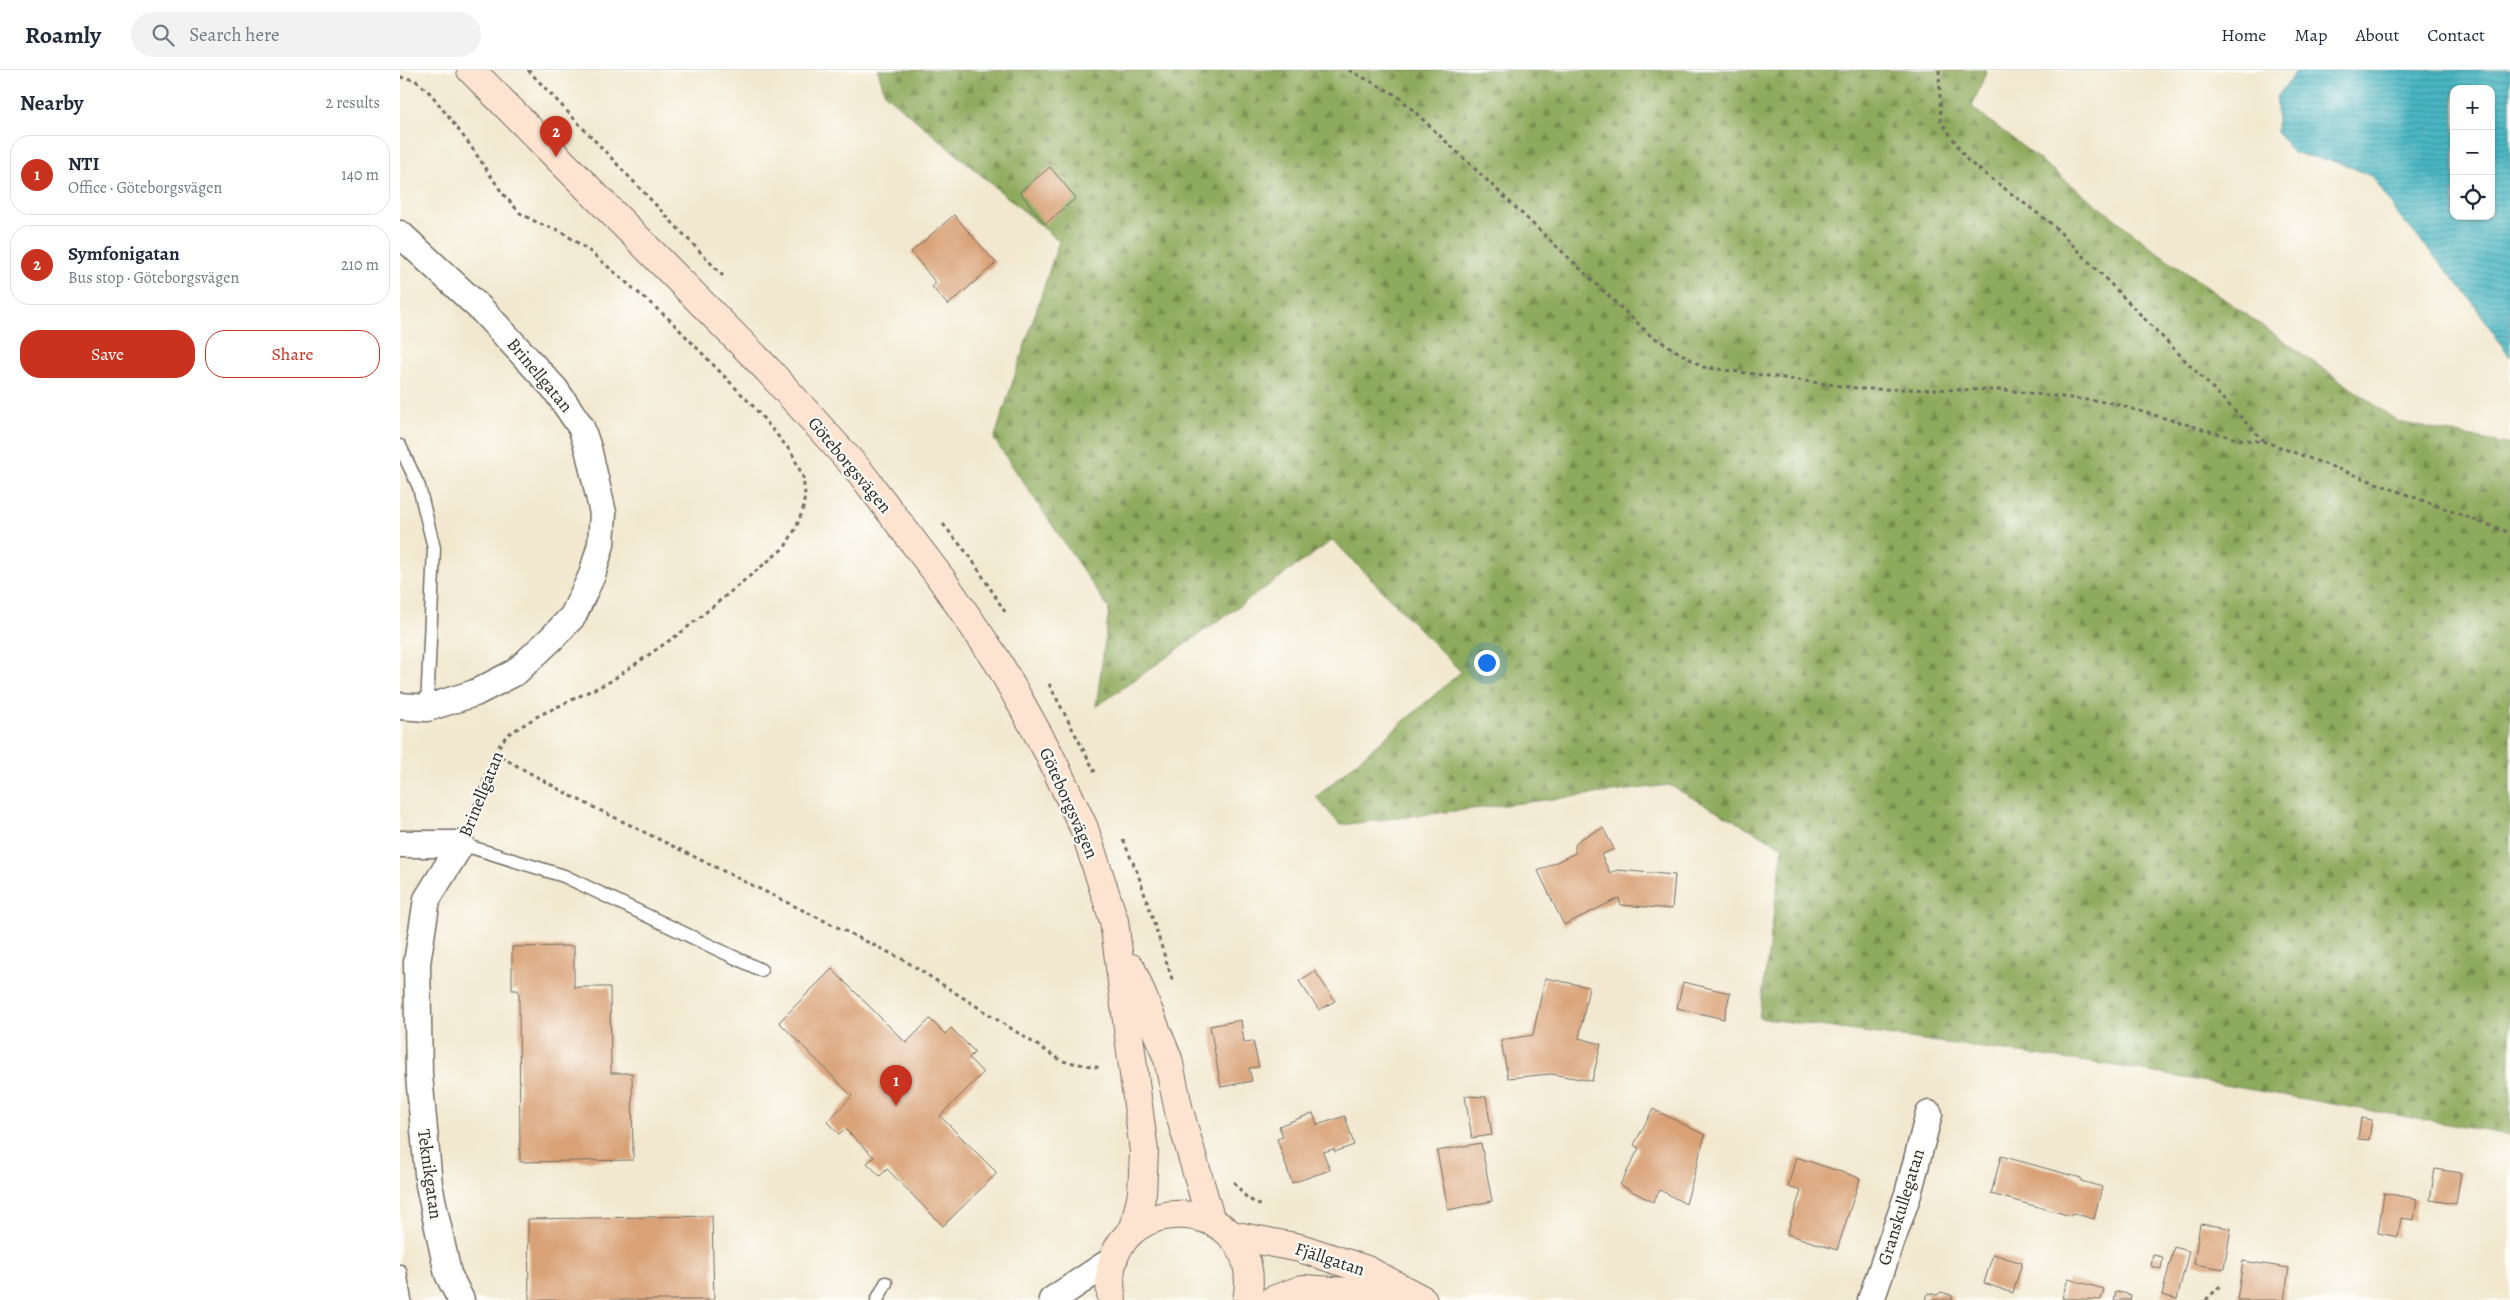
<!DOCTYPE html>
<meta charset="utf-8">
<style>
:root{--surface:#fff;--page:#f2f2f3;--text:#1f2937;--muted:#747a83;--line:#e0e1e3;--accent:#c8321e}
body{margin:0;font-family:Alegreya,serif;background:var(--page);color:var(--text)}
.controls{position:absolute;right:15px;top:15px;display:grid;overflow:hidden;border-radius:10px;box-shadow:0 1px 4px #0004}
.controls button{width:45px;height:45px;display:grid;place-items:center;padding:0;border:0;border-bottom:1px solid var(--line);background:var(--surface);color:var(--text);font:25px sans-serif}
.you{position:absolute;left:1086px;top:592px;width:18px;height:18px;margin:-12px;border:4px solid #fff;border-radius:50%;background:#1a73e8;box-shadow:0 0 0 8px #1a73e833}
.badge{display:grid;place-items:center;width:32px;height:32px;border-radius:50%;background:var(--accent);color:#fff;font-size:16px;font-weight:700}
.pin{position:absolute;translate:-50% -41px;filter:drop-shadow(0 1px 2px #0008)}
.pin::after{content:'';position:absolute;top:26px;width:18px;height:15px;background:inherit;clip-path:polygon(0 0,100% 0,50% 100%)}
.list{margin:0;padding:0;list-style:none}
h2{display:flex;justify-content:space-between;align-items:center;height:65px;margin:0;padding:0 20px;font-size:21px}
h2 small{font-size:16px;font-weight:400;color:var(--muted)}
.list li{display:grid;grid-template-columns:32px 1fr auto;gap:15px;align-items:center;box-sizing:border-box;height:80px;margin:0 10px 10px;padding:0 10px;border:1px solid var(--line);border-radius:20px}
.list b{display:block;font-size:19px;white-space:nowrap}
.list p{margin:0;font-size:16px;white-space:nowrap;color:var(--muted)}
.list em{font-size:16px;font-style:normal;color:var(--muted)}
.actions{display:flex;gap:10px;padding:15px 20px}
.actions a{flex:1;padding:11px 0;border:1px solid var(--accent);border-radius:20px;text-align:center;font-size:18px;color:var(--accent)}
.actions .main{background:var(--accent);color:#fff}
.icon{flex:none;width:28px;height:28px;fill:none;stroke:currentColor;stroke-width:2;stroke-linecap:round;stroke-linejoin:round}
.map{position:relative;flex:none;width:2110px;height:1230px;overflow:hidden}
header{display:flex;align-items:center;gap:30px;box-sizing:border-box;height:70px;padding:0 25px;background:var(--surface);border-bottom:1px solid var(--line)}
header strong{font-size:24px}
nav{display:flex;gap:28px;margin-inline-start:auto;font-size:18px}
.search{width:350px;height:45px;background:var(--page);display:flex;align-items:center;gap:12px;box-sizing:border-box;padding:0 18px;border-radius:28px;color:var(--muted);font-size:19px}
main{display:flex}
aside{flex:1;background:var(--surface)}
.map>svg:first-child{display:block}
</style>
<header>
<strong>Roamly</strong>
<div class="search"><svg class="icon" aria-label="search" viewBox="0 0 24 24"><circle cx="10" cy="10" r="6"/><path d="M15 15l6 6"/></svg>Search here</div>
<nav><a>Home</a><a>Map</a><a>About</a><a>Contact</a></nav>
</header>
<main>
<aside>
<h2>Nearby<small>2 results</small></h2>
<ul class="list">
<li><span class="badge">1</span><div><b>NTI</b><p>Office · Göteborgsvägen</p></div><em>140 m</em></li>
<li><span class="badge">2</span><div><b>Symfonigatan</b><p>Bus stop · Göteborgsvägen</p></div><em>210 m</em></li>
</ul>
<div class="actions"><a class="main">Save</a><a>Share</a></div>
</aside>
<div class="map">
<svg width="2110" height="1230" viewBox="0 0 2110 1230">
<defs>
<pattern id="forest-firs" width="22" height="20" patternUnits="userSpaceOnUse" patternTransform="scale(1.25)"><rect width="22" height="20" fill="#8eaa5c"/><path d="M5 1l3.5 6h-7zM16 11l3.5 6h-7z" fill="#748b4c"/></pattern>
<pattern id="water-rules" width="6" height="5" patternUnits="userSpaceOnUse" patternTransform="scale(1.25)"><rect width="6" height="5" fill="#48b6c2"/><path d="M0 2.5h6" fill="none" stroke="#3c949e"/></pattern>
</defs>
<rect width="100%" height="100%" fill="#fdfcf7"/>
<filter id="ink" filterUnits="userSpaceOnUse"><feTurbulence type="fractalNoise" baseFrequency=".02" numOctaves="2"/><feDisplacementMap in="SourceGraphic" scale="10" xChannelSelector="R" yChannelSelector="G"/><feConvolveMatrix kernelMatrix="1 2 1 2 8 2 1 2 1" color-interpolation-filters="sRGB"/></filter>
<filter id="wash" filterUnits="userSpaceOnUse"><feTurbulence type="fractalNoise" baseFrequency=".0096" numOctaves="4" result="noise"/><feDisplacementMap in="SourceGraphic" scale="20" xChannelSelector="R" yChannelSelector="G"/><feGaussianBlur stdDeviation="1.12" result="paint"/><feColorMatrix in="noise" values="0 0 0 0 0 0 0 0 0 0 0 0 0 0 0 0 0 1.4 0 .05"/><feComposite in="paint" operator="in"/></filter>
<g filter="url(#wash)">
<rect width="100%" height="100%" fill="#f2e8cf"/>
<path fill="url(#forest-firs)" stroke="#5c6a44" d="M 478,0 L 1587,0 L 1572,37 L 1760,184 L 1999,352 L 2110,375 L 2110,1065 L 1710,995 L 1359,948 L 1383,777 L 1269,715 L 940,755 L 916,727 L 1061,602 L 933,470 L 696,637 L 709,539 L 594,369 L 659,171 L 485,24 Z"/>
<path fill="url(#water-rules)" stroke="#3a7076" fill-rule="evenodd" d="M 1897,0 L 2110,0 L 2110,287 L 2069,227 L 1997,143 L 1973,107 L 1941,93 L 1893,83 L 1877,62 L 1877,27 ZM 2054,19 L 2091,19 L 2091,146 L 2054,146 Z"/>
<g id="blocks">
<g fill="#d9a176">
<path d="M 650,97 L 676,128 L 645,154 L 620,122 Z"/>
<path d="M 554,145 L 596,193 L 548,235 L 532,217 L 536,213 L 511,182 Z"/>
<path d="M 1203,758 L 1214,779 L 1201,785 L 1210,803 L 1217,800 L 1275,805 L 1272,839 L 1221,835 L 1219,828 L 1164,855 L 1138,801 L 1175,783 L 1175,775 L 1180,769 Z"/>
<path d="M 174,876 L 174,917 L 210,917 L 211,1003 L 232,1003 L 233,1090 L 120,1092 L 119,924 L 118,920 L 112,920 L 112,877 Z"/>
<path d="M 432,899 L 506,973 L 530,949 L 545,964 L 551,958 L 575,982 L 569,988 L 583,1003 L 540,1046 L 597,1103 L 543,1156 L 487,1099 L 480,1106 L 467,1093 L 474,1087 L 445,1059 L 439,1064 L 427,1052 L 452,1026 L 379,952 Z"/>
<path d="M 915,901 L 935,931 L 919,940 L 899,911 Z"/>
<path d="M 1145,908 L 1189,917 L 1179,968 L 1201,974 L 1192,1011 L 1151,1004 L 1108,1008 L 1101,970 L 1133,965 Z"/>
<path d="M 1283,912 L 1330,923 L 1324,949 L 1277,938 Z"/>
<path d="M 841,950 L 844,972 L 853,971 L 859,997 L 849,998 L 852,1011 L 821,1017 L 810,956 Z"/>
<path d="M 1065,1026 L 1086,1027 L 1092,1065 L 1072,1068 Z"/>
<path d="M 1253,1039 L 1305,1065 L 1286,1134 L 1260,1120 L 1253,1132 L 1220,1115 L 1239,1078 L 1234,1075 Z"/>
<path d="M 913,1043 L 917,1055 L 945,1046 L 954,1075 L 935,1082 L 934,1079 L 923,1082 L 930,1100 L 892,1113 L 877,1069 L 883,1067 L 879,1056 Z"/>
<path d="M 1961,1048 L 1972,1050 L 1969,1070 L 1958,1069 Z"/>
<path d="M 1081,1073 L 1092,1131 L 1048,1140 L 1037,1081 Z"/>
<path d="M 1601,1086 L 1681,1108 L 1681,1111 L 1702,1117 L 1694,1149 L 1672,1143 L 1671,1146 L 1591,1124 Z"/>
<path d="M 1396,1087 L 1460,1108 L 1437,1180 L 1387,1164 L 1401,1121 L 1388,1117 Z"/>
<path d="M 2035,1099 L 2061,1103 L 2056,1134 L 2030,1130 Z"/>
<path d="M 1984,1123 L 2017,1129 L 2014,1150 L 2001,1148 L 1998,1167 L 1978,1163 Z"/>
<path d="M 312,1146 L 314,1230 L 129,1230 L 128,1149 Z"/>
<path d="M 1800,1154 L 1831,1158 L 1824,1199 L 1794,1194 Z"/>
<path d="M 1774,1177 L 1789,1181 L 1777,1229 L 1762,1225 Z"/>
<path d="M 1593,1184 L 1622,1193 L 1613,1223 L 1584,1213 Z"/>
<path d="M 1753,1185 L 1763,1187 L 1761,1199 L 1751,1196 Z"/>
<path d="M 1843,1191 L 1889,1198 L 1884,1230 L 1837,1230 Z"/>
<path d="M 1668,1209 L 1704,1219 L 1701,1230 L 1662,1228 Z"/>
<path d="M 1716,1221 L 1731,1225 L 1730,1230 L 1714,1230 Z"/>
<path d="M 1541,1222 L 1551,1225 L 1553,1230 L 1526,1230 L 1528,1223 L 1537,1225 Z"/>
</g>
</g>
</g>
<g filter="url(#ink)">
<use href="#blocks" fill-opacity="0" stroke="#716d64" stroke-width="1"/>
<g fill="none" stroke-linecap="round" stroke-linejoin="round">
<defs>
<g id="lane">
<path d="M 0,376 L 19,417 L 34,478 L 27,638"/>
<path d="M 61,774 L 164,806 L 361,900"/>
<path d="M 0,1201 L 5,1230"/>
<path d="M 477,1230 L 486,1213"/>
</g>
<g id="street">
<path d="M 0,164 L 83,241 L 155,319 L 181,357 L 188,378 L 203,443 L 201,474 L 192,505 L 173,546 L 151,569 L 116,602 L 75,623 L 27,638 L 0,636"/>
<path d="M 0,774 L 61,774"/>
<path d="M 61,774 L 27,829 L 17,893 L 19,1005 L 29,1115 L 48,1204 L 61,1230"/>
<path d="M 652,1230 L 714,1189"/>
<path d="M 1471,1230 L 1508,1124 L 1529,1044"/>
</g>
<g id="secondary">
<path d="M 71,0 L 368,300 L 460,402 L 540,507 L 598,592 L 648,682 L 684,758 L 714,851 L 744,1081 L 742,1123 L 734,1159"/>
<path d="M 731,898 L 768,989 L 779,1041 L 811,1151"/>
<path d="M 831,1165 L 900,1178 L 967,1200 L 1023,1230"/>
<path d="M 712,1230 C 690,1116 869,1117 847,1230"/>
<path d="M 873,1230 L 903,1219 L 949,1222 L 1000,1230"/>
</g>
</defs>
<use href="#lane" stroke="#716d64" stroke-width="15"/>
<use href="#street" stroke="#716d64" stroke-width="29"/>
<use href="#secondary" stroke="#716d64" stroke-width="30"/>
<g stroke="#716d64" stroke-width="3" stroke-dasharray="4 4" stroke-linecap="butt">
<path d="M 128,0 L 323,206"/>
<path d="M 949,0 L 998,26 L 1250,265 L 1303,297 L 1463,319 L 1604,320 L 1712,333 L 1837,369 L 1866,372 L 2110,463"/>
<path d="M 1539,0 L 1541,51 L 1568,91 L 1653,155 L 1865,372"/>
<path d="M 0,7 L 15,10 L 31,24 L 70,75 L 103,124 L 120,143 L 140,154 L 161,161 L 192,183 L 270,250 L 353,336 L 392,383 L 403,407 L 405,424 L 403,439 L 396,458 L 385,477 L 283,561 L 211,611 L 138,646 L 107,665 L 94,683 L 71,745"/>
<path d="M 543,454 L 571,488 L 607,545"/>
<path d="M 649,614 L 695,702"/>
<path d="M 94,683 L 173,727 L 504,890 L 662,991 L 702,998"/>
<path d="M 723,770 L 738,804 L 773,912"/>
<path d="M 834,1112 L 847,1128 L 863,1137"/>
<path d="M 1806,1230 L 1820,1216"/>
</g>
<use href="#lane" stroke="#fff" stroke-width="12"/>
<use href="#street" stroke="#fff" stroke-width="26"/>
<use href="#secondary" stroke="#fde4d1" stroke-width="28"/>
</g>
</g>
<g text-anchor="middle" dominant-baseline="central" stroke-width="4.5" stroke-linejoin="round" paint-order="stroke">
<g font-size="18" fill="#2b2b2b" stroke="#fdfcf7">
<text transform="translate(140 305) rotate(50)">Brinellgatan</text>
<text transform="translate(450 395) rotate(50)">Göteborgsvägen</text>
<text transform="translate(81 724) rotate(-68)">Brinellgatan</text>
<text transform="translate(669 733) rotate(66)">Göteborgsvägen</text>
<text transform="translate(30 1104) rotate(82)">Teknikgatan</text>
<text transform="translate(1501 1137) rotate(-73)">Granskullegatan</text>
<text transform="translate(930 1189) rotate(18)">Fjällgatan</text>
</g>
</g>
</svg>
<div class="controls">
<button>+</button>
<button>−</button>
<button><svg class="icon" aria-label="locate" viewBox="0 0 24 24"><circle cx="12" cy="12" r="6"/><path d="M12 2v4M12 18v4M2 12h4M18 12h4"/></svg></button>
</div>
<div class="you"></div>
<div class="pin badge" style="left:496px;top:1036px">1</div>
<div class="pin badge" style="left:156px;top:87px">2</div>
</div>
</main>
